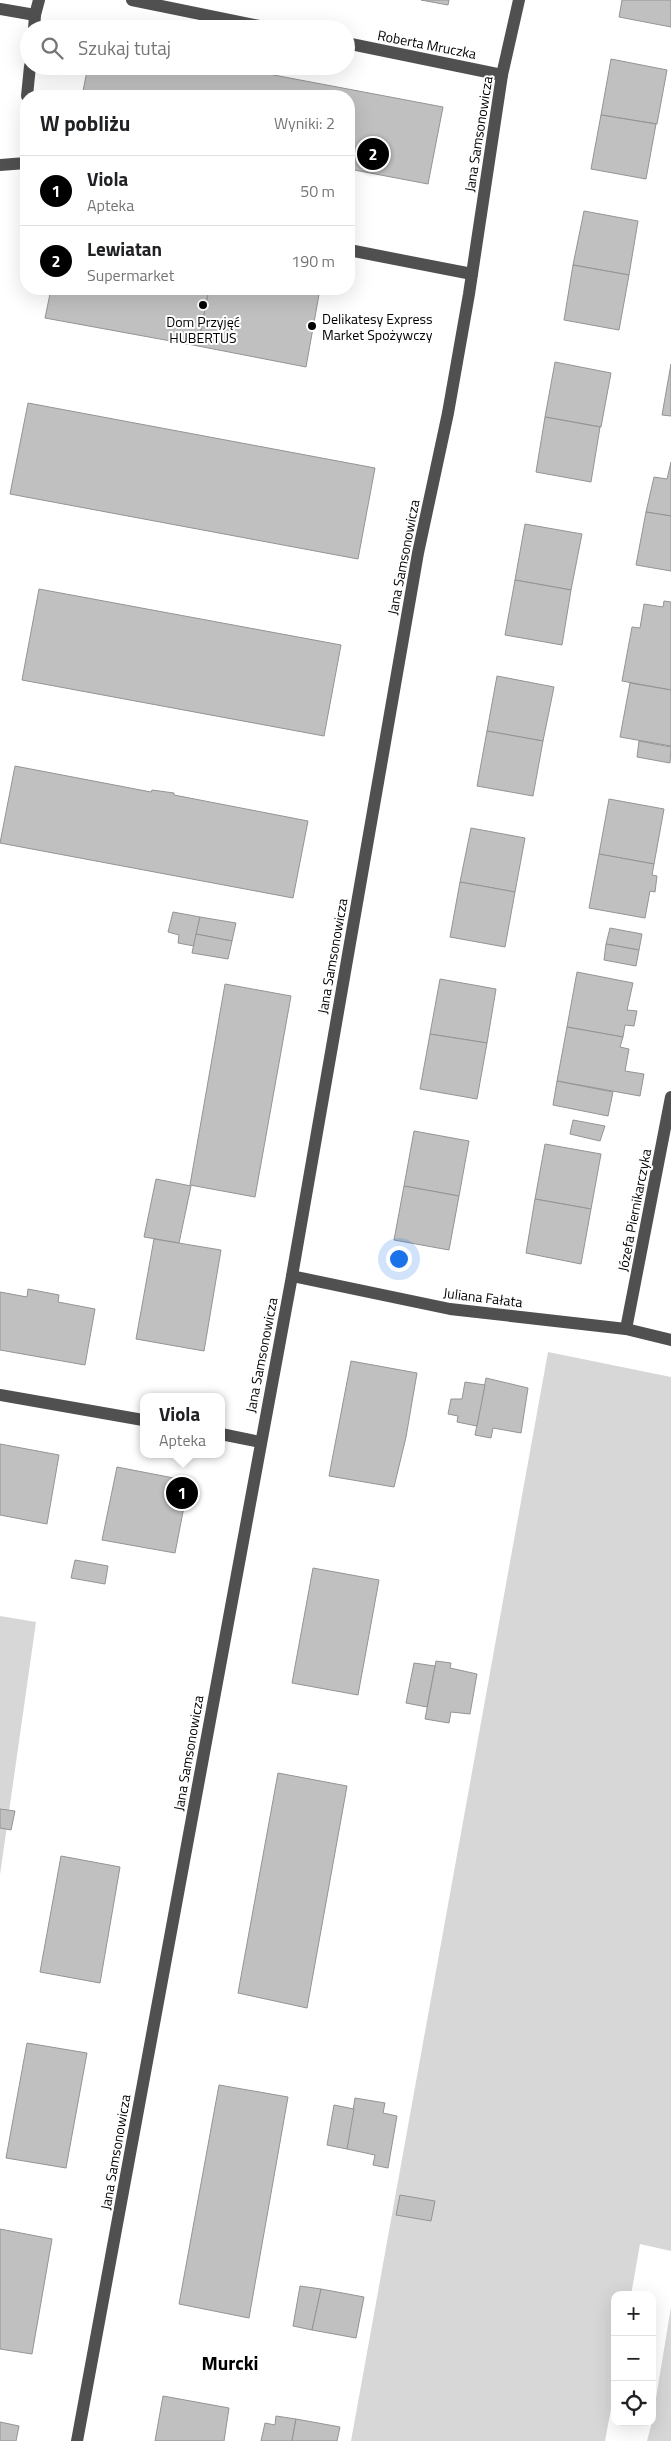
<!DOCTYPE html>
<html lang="pl">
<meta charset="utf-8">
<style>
:root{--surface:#fff;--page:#f2f2f2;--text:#202124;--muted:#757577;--line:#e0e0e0;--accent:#000}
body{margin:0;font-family:"Titillium Web",sans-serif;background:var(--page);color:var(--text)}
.controls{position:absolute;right:15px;bottom:15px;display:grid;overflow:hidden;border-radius:10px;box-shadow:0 5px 20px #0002}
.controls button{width:45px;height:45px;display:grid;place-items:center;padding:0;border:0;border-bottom:1px solid var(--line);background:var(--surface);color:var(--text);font:25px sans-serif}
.you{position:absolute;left:398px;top:1258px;width:18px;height:18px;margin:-12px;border:4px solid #fff;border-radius:50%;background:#1a73e8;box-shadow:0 0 0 8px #1a73e833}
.badge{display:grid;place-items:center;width:32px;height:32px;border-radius:50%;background:var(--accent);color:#fff;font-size:16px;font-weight:700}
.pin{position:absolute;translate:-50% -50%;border:2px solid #fff;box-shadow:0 1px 5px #0006}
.popup{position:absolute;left:140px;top:1393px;width:85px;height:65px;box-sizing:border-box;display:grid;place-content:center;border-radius:10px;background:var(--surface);filter:drop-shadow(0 1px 4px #0005);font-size:16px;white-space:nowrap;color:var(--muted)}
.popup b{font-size:19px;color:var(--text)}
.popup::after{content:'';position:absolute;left:50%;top:100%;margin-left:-10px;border:10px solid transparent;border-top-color:var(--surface)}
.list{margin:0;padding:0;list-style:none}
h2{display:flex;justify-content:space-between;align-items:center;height:65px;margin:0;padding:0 20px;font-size:21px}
h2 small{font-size:16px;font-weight:400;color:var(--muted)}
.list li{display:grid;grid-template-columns:32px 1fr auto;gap:15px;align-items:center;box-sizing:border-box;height:70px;padding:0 20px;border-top:1px solid var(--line)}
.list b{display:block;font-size:19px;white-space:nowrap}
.list p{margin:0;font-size:16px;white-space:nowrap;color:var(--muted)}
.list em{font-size:16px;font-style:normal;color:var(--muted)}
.icon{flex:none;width:28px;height:28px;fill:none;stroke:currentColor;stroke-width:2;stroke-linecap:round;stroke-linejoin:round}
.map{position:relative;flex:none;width:671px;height:2441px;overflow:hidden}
.search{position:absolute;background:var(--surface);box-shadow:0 5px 20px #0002;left:20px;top:20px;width:335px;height:55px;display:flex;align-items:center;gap:12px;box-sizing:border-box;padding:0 18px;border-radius:28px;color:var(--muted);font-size:19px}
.panel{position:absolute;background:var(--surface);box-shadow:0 5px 20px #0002;left:20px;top:90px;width:335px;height:205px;border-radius:20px}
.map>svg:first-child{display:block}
</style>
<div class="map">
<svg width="671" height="2441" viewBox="0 0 671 2441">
<rect width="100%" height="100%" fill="#fff"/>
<g fill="#d7d7d7">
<path d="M 548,1352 L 671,1377 L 671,2251 L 640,2244 L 631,2295 L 615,2295 L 615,2387 L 605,2441 L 351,2441 Z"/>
<path d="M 0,1616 L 36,1622 L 0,1875 Z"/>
<path d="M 671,2307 L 671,2441 L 647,2441 L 652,2422 Z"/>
</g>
<g fill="#c0c0c0" stroke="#949494">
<path d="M 421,0 L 449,0 L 448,5 Z"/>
<path d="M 622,0 L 671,0 L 671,27 L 619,17 Z"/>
<path d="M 611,59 L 667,70 L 657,124 L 601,115 Z"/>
<path d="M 88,66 L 226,66 L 443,107 L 428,184 L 349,169 L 349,96 L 82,96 Z"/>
<path d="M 601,115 L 656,124 L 646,179 L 591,169 Z"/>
<path d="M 584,211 L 638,221 L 629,275 L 573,265 Z"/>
<path d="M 573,265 L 629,275 L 619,330 L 564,320 Z"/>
<path d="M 51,289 L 209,289 L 198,346 L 45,318 Z"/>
<path d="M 209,289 L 320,289 L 306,367 L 198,346 Z"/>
<path d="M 555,362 L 611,373 L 601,427 L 545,417 Z"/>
<path d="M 671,364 L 671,416 L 662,415 Z"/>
<path d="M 28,403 L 375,468 L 358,559 L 10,494 Z"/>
<path d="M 545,417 L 600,427 L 591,482 L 536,472 Z"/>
<path d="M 671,462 L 671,516 L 646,512 L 654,477 L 667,479 Z"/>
<path d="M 646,512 L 671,516 L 671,571 L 636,565 Z"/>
<path d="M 525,524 L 582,534 L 571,590 L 515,580 Z"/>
<path d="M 515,580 L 571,590 L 562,645 L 505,635 Z"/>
<path d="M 39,589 L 341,645 L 324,736 L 22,680 Z"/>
<path d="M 664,601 L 671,602 L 671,690 L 622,681 L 632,627 L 640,628 L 644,604 L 663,607 Z"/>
<path d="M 497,676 L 554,687 L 543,741 L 487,731 Z"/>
<path d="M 630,683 L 671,690 L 671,746 L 620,737 Z"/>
<path d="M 487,731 L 543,741 L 533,796 L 477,786 Z"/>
<path d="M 639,741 L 671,747 L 670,763 L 637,757 Z"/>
<path d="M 15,766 L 151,792 L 152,790 L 174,793 L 174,795 L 308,821 L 293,898 L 0,843 Z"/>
<path d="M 609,799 L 664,809 L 654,864 L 599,854 Z"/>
<path d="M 471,828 L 525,838 L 515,892 L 460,882 Z"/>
<path d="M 599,854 L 654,864 L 652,875 L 657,876 L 655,892 L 650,891 L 645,918 L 589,908 Z"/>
<path d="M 460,882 L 515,892 L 505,947 L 450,937 Z"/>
<path d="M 173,912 L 200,917 L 194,946 L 178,943 L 179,935 L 168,932 Z"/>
<path d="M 200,917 L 236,923 L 232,941 L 196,934 Z"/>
<path d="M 610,928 L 642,934 L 639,950 L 606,944 Z"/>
<path d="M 196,934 L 232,941 L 228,959 L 192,953 Z"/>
<path d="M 606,944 L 639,950 L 636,966 L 604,960 Z"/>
<path d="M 577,972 L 633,983 L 627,1010 L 637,1011 L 634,1026 L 625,1025 L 623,1037 L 567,1027 Z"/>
<path d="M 440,979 L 496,989 L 487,1043 L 430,1034 Z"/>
<path d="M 225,984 L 291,996 L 255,1197 L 190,1185 Z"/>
<path d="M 567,1027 L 623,1037 L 620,1047 L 629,1049 L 625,1071 L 644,1074 L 640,1096 L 557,1081 Z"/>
<path d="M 430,1034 L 487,1043 L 477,1099 L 420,1089 Z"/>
<path d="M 557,1081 L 613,1092 L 608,1116 L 553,1105 Z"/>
<path d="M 573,1120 L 605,1126 L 600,1141 L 570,1134 Z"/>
<path d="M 414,1131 L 469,1141 L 459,1196 L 404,1186 Z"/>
<path d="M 545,1144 L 601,1154 L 591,1209 L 535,1199 Z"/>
<path d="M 156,1179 L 191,1186 L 179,1243 L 144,1237 Z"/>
<path d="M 404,1186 L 459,1196 L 449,1250 L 394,1240 Z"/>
<path d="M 535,1199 L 591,1209 L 581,1264 L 526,1253 Z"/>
<path d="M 154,1239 L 221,1250 L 204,1351 L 136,1339 Z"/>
<path d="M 28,1289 L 59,1295 L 58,1302 L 95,1309 L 85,1365 L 0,1350 L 0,1292 L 27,1297 Z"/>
<path d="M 351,1361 L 417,1373 L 406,1437 L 394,1487 L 329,1476 Z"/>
<path d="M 486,1378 L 528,1388 L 521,1433 L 493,1428 L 491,1438 L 475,1435 Z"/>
<path d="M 465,1382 L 485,1385 L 477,1426 L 457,1422 L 458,1416 L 448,1414 L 451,1399 L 462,1399 Z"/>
<path d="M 0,1444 L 59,1455 L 47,1524 L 0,1515 Z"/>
<path d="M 117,1467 L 189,1481 L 175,1553 L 102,1540 Z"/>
<path d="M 75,1560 L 108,1566 L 105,1584 L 71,1578 Z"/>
<path d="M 313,1568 L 379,1580 L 358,1695 L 292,1683 Z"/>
<path d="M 436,1661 L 451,1663 L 450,1668 L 477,1674 L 470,1714 L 451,1712 L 449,1723 L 425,1719 Z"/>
<path d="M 414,1663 L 435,1666 L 427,1707 L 406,1703 Z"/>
<path d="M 278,1773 L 347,1786 L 307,2008 L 238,1993 Z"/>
<path d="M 0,1809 L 15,1811 L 11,1830 L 0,1828 Z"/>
<path d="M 61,1856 L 120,1867 L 100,1983 L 40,1972 Z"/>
<path d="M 27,2043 L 87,2053 L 66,2168 L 6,2158 Z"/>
<path d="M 219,2085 L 288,2097 L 249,2318 L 179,2304 Z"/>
<path d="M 355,2098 L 385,2103 L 383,2113 L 397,2116 L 388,2168 L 373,2165 L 375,2155 L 347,2149 Z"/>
<path d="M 334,2105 L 354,2109 L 347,2149 L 327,2145 Z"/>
<path d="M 400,2195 L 435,2201 L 431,2221 L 396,2215 Z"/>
<path d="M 0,2229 L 52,2239 L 32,2354 L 0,2349 Z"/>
<path d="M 300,2286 L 321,2289 L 312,2330 L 293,2326 Z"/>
<path d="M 321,2289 L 364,2297 L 356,2338 L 312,2330 Z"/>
<path d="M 163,2396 L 229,2408 L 224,2441 L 155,2441 Z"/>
<path d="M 276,2416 L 296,2419 L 292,2441 L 261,2441 L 265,2423 L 275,2425 Z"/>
<path d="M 296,2419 L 340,2427 L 337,2441 L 292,2441 Z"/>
<path d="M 0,2422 L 19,2426 L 16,2441 L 0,2441 Z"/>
</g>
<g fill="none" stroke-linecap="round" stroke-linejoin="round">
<g stroke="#505050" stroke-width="12">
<path d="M 132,0 L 274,29"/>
<path d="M 0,9 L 35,15 L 39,0"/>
<path d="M 34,29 L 35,15"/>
<path d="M 346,43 L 502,75"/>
<path d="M 27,96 L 30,66"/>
<path d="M 0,165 L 26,163"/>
<path d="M 349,250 L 472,274"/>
<path d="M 292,1276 L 450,1309 L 626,1329 L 671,1340"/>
<path d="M 626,1329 L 671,1097"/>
<path d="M 0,1395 L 143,1420"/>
<path d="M 221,1434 L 260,1442"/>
<path d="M 77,2441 L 292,1276 L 418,553 L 448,413 L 469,294 L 502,75 L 519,0"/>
</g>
</g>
<g fill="#000" stroke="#fff" stroke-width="2">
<circle cx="203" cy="305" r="5"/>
<circle cx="312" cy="326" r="5"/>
</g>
<g text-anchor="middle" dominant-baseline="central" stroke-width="4" stroke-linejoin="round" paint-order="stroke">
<g font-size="14" fill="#000" stroke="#fff">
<text transform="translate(427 44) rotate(11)">Roberta Mruczka</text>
<text transform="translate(478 134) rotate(-81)">Jana Samsonowicza</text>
<text transform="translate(403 557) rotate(-79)">Jana Samsonowicza</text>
<text transform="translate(332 956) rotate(-80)">Jana Samsonowicza</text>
<text transform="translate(634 1210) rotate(-79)">Józefa Piernikarczyka</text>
<text transform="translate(483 1297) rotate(7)">Juliana Fałata</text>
<text transform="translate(261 1355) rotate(-79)">Jana Samsonowicza</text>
<text transform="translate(188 1753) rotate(-80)">Jana Samsonowicza</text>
<text transform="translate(115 2152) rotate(-80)">Jana Samsonowicza</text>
</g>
<g font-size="14" fill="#000" stroke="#fff" text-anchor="start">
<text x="322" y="318">Delikatesy Express<tspan x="322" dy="16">Market Spożywczy</tspan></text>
<text x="203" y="321" text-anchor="middle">Dom Przyjęć<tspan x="203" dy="16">HUBERTUS</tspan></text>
</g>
<g font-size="19" font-weight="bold" fill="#000" stroke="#fff">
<text x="230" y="2362">Murcki</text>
</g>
</g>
</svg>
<div class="controls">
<button>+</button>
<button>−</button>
<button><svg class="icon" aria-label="locate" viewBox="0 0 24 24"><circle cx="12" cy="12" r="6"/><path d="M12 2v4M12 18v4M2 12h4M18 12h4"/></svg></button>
</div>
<div class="you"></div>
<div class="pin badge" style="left:182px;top:1493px">1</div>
<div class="popup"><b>Viola</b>Apteka</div>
<div class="pin badge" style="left:373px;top:154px">2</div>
<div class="search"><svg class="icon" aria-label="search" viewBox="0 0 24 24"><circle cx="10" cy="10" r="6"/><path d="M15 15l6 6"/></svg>Szukaj tutaj</div>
<section class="panel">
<h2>W pobliżu<small>Wyniki: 2</small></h2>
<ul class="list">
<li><span class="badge">1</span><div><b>Viola</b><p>Apteka</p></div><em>50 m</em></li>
<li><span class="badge">2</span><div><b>Lewiatan</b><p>Supermarket</p></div><em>190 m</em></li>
</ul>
</section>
</div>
